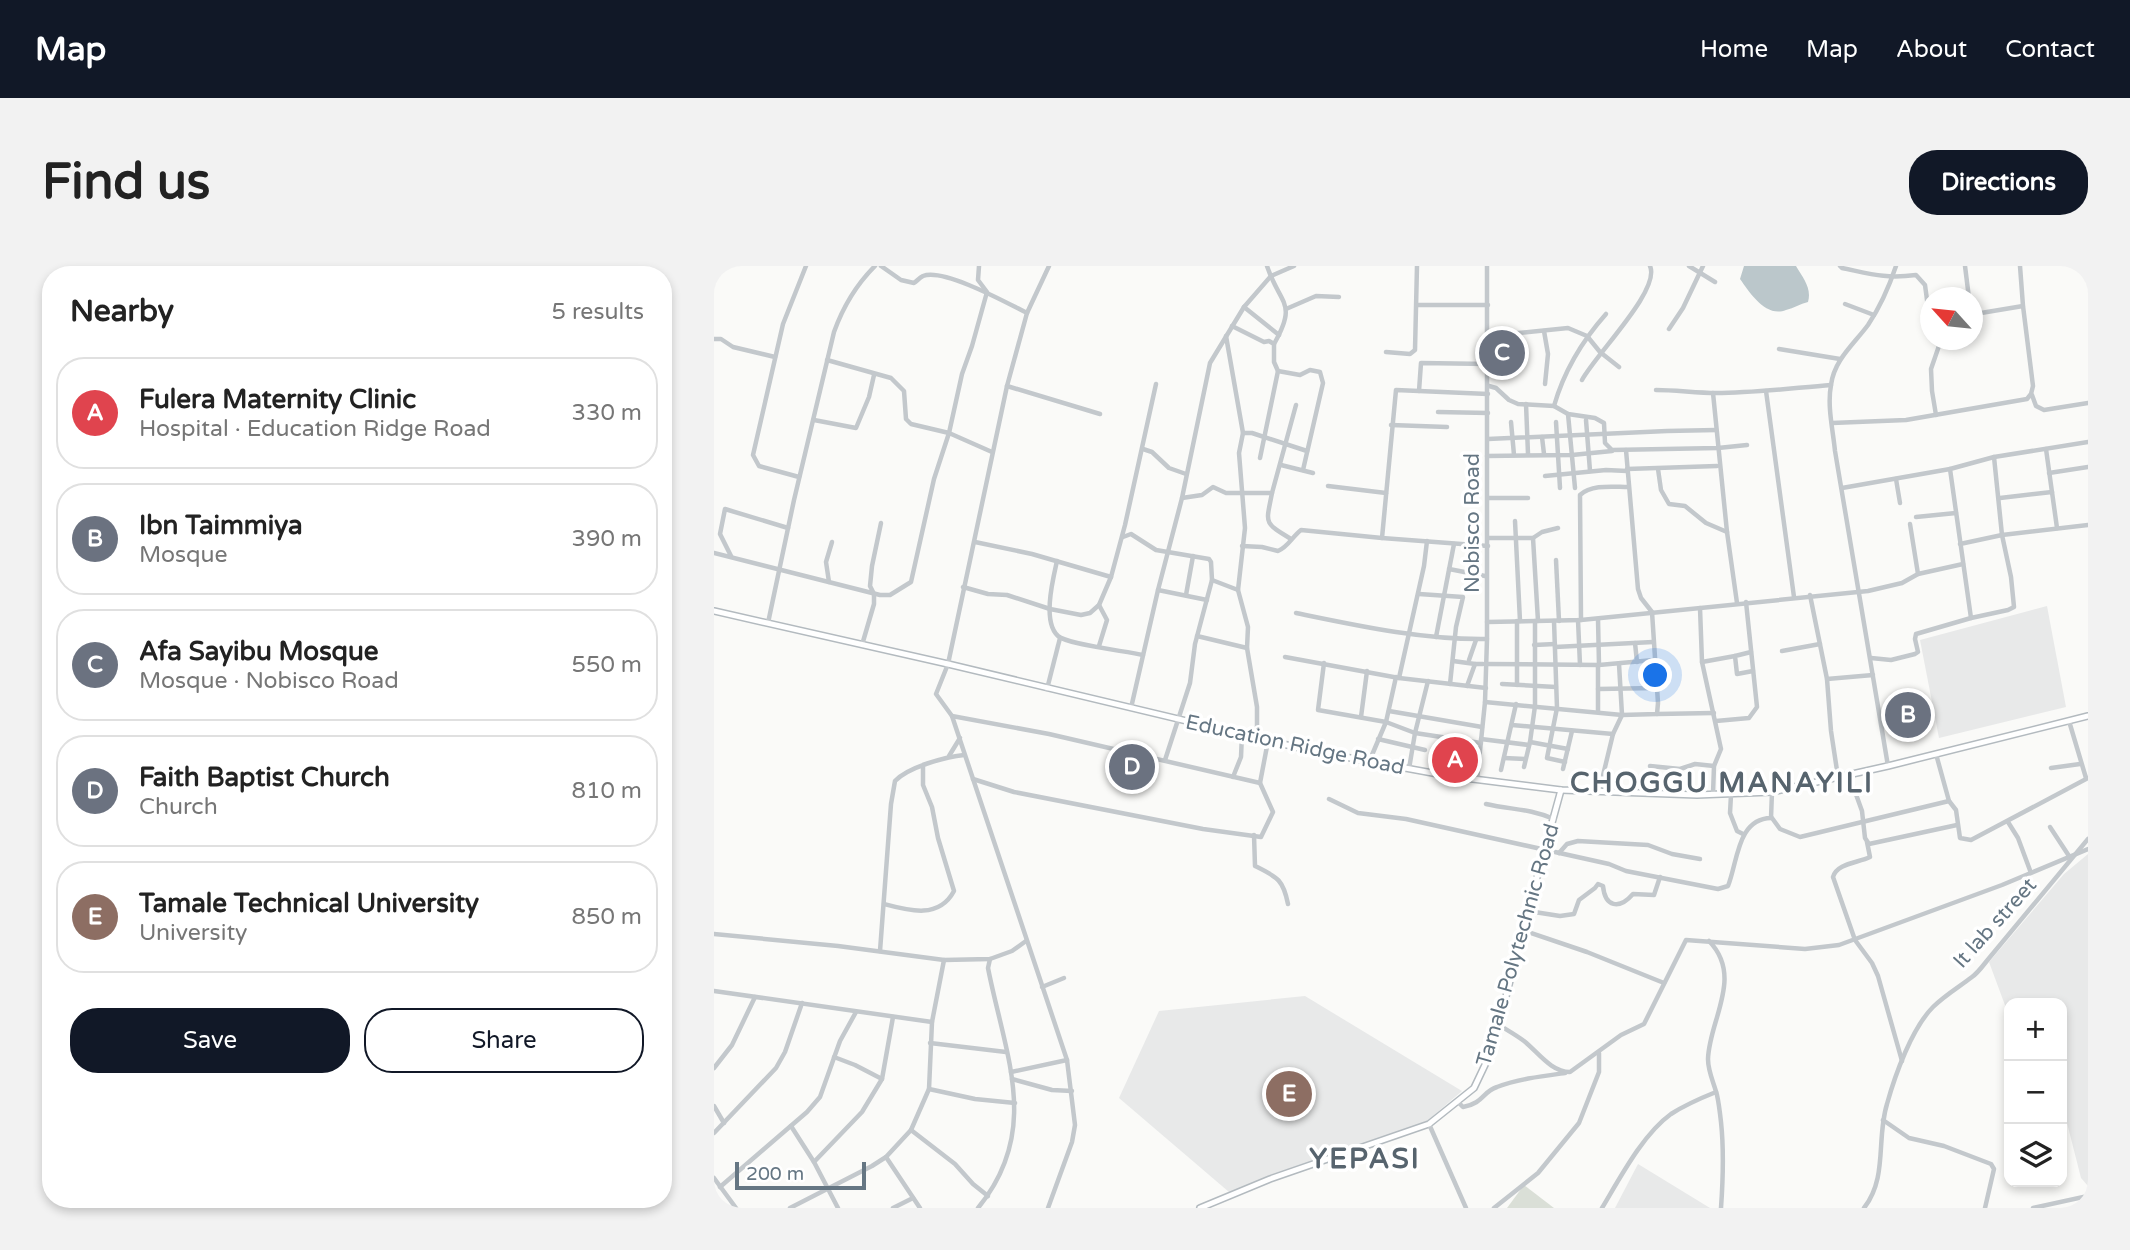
<!DOCTYPE html>
<meta charset="utf-8">
<style>
:root{--surface:#fff;--page:#f2f2f2;--text:#222;--muted:#767676;--line:#e0e0e0;--accent:#111827}
body{margin:0;font-family:"Varela Round",sans-serif;background:var(--page);color:var(--text)}
.controls{position:absolute;right:21px;bottom:21px;display:grid;overflow:hidden;border-radius:14px;box-shadow:0 4px 10px #0003}
.controls button{width:63px;height:63px;display:grid;place-items:center;padding:0;border:0;border-bottom:2px solid var(--line);background:var(--surface);color:var(--text);font:35px sans-serif}
.compass{position:absolute;left:1206px;top:21px;width:63px;height:63px;border-radius:50%;background:var(--surface);box-shadow:0 4px 10px #0003;rotate:297deg}
.scale{position:absolute;left:21px;bottom:18px;width:131px;box-sizing:border-box;padding-left:7px;border:4px solid #657683;border-top:0;font-size:19px;line-height:24px;white-space:nowrap;color:#657683;-webkit-text-stroke:5px #fff;paint-order:stroke}
.you{position:absolute;left:942px;top:410px;width:24px;height:24px;margin:-18px;border:5px solid #fff;border-radius:50%;background:#1a73e8;box-shadow:0 0 0 10px #1a73e833}
.badge{display:grid;place-items:center;width:46px;height:46px;border-radius:50%;background:var(--accent);color:#fff;font-size:23px;font-weight:700}
.pin{position:absolute;translate:-50% -50%;border:4px solid #fff;box-shadow:0 2px 7px #0006}
.list{margin:0;padding:0;list-style:none}
h2{display:flex;justify-content:space-between;align-items:center;height:91px;margin:0;padding:0 28px;font-size:30px}
h2 small{font-size:23px;font-weight:400;color:var(--muted)}
.list li{display:grid;grid-template-columns:46px 1fr auto;gap:21px;align-items:center;box-sizing:border-box;height:112px;margin:0 14px 14px;padding:0 14px;border:2px solid var(--line);border-radius:28px}
.list b{display:block;font-size:26px;white-space:nowrap}
.list p{margin:0;font-size:23px;white-space:nowrap;color:var(--muted)}
.list em{font-size:23px;font-style:normal;color:var(--muted)}
.actions{display:flex;gap:14px;padding:21px 28px}
.actions a{flex:1;padding:16px 0;border:2px solid var(--accent);border-radius:28px;text-align:center;font-size:24px;color:var(--accent)}
.actions .main{background:var(--accent);color:#fff}
.icon{flex:none;width:38px;height:38px;fill:none;stroke:currentColor;stroke-width:2;stroke-linecap:round;stroke-linejoin:round}
.map{position:relative;flex:none;width:1374px;height:942px;overflow:hidden;border-radius:28px}
header{display:flex;align-items:center;gap:42px;box-sizing:border-box;height:98px;padding:0 35px;background:var(--accent);color:#fff}
header strong{font-size:33px}
nav{display:flex;gap:38px;margin-inline-start:auto;font-size:24px}
.intro{display:flex;align-items:center;justify-content:space-between;box-sizing:border-box;height:168px;padding:0 42px}
h1{margin:0;font-size:49px}
.button{padding:18px 32px;border-radius:28px;background:var(--accent);color:#fff;font-size:24px;font-weight:700}
main{display:flex;gap:42px;padding:0 42px}
aside{flex:1;background:var(--surface);border-radius:28px;box-shadow:0 4px 10px #0003}
.map>svg:first-child{display:block}
</style>
<header>
<strong>Map</strong>
<nav><a>Home</a><a>Map</a><a>About</a><a>Contact</a></nav>
</header>
<div class="intro"><h1>Find us</h1><a class="button">Directions</a></div>
<main>
<aside>
<h2>Nearby<small>5 results</small></h2>
<ul class="list">
<li><span class="badge" style="background:#e0444e">A</span><div><b>Fulera Maternity Clinic</b><p>Hospital · Education Ridge Road</p></div><em>330 m</em></li>
<li><span class="badge" style="background:#6b7280">B</span><div><b>Ibn Taimmiya</b><p>Mosque</p></div><em>390 m</em></li>
<li><span class="badge" style="background:#6b7280">C</span><div><b>Afa Sayibu Mosque</b><p>Mosque · Nobisco Road</p></div><em>550 m</em></li>
<li><span class="badge" style="background:#6b7280">D</span><div><b>Faith Baptist Church</b><p>Church</p></div><em>810 m</em></li>
<li><span class="badge" style="background:#8d6e63">E</span><div><b>Tamale Technical University</b><p>University</p></div><em>850 m</em></li>
</ul>
<div class="actions"><a class="main">Save</a><a>Share</a></div>
</aside>
<div class="map">
<svg width="1374" height="942" viewBox="0 0 1374 942">
<rect width="100%" height="100%" fill="#fafaf8"/>
<g fill="#e8e9e9">
<path d="M 1333,340 L 1352,441 L 1225,472 L 1206,374 Z"/>
<path d="M 1374,588 L 1374,920 L 1367,912 L 1352,853 L 1348,847 L 1348,737 L 1295,737 L 1295,750 L 1275,696 L 1350,608 Z"/>
<path d="M 591,730 L 748,825 L 713,855 L 515,926 L 405,832 L 445,745 Z"/>
<path d="M 924,898 L 996,942 L 901,942 Z"/>
</g>
<path fill="#dadfd7" d="M 810,919 L 840,942 L 793,942 Z"/>
<path fill="#bbc7cb" d="M 1030,0 L 1082,0 C 1089,12 1098,22 1094,36 C 1086,38 1080,42 1072,44 C 1052,52 1036,27 1026,13 Z"/>
<g fill="none" stroke-linecap="round" stroke-linejoin="round">
<defs>
<g id="secondary">
<path d="M 0,345 L 234,398 L 598,485 L 735,510 L 847,524 L 983,529 L 1058,526 L 1174,500 L 1374,450"/>
<path d="M 486,942 L 556,913 L 715,858 L 760,822 L 779,782 L 810,659 L 847,524"/>
</g>
</defs>
<use href="#secondary" stroke="#b3babf" stroke-width="8"/>
<g stroke="#c3c8cc" stroke-width="4.5">
<path d="M 167,0 L 187,14 L 200,17 C 203,15 205,12 209,10 C 230,2 293,37 313,47"/>
<path d="M 553,0 C 566,39 584,36 560,78"/>
<path d="M 975,0 L 1001,16"/>
<path d="M 1126,0 L 1128,2 C 1157,8 1171,13 1202,9 L 1211,19 L 1216,56"/>
<path d="M 1251,0 L 1255,32"/>
<path d="M 1131,38 L 1160,49"/>
<path d="M 703,39 L 774,39"/>
<path d="M 530,41 L 565,69"/>
<path d="M 572,43 L 602,30 L 625,31"/>
<path d="M 1258,53 L 1267,47 L 1309,40"/>
<path d="M 518,60 L 550,76 L 555,75 L 560,78 L 560,96 L 564,105 L 586,109 L 596,104 L 606,106 L 609,117 L 589,204"/>
<path d="M 955,63 L 969,42 L 989,0"/>
<path d="M 830,65 L 834,88 L 831,118"/>
<path d="M 512,70 L 529,167 L 525,187 L 531,262 L 524,324 L 534,361 L 533,382 L 543,441 L 543,472"/>
<path d="M 775,70 L 854,62 L 873,70 L 886,86 L 905,101"/>
<path d="M 0,73 L 7,73 L 19,81 L 61,91"/>
<path d="M 1065,83 L 1126,93"/>
<path d="M 672,86 L 696,88 L 701,84 L 703,0"/>
<path d="M 113,94 L 177,112 L 190,125 L 192,153 L 197,158 L 235,167 L 278,186"/>
<path d="M 868,114 C 882,88 947,24 936,0"/>
<path d="M 293,120 L 386,148"/>
<path d="M 775,120 L 782,122 L 795,134 L 804,138 L 840,140 L 854,148 L 881,152 L 890,157 L 891,177 L 898,184 L 1004,182 L 1033,179"/>
<path d="M 942,124 C 962,124 982,127 1002,127 C 1040,127 1079,122 1117,119"/>
<path d="M 705,125 L 707,97 L 775,98"/>
<path d="M 1052,125 L 1080,331"/>
<path d="M 999,127 L 1013,266 L 1023,337"/>
<path d="M 1318,129 L 1322,140 L 1330,144 L 1374,137"/>
<path d="M 812,138 L 814,188"/>
<path d="M 840,140 C 850,105 868,75 892,48"/>
<path d="M 724,146 L 774,147"/>
<path d="M 854,148 L 861,222"/>
<path d="M 1222,149 L 1218,125 L 1217,103 L 1227,74"/>
<path d="M 100,154 L 142,162 L 155,131 L 160,109"/>
<path d="M 872,154 L 876,205"/>
<path d="M 797,156 L 800,189"/>
<path d="M 842,156 L 846,222"/>
<path d="M 1118,157 L 1192,154 L 1313,133 L 1317,128 L 1319,120 L 1309,40 L 1306,0"/>
<path d="M 677,159 L 733,161"/>
<path d="M 529,167 L 538,167 L 593,185"/>
<path d="M 828,171 L 830,188"/>
<path d="M 774,173 L 953,165 L 1002,164"/>
<path d="M 429,183 L 438,186 L 455,202 L 472,208"/>
<path d="M 1332,183 L 1343,262"/>
<path d="M 773,190 L 858,189 L 898,185"/>
<path d="M 546,192 L 564,105"/>
<path d="M 567,199 L 599,207"/>
<path d="M 913,203 L 1003,200"/>
<path d="M 944,203 L 947,224 L 955,238 L 971,240 L 992,257 L 1013,266"/>
<path d="M 1335,207 L 1374,201"/>
<path d="M 831,210 L 892,204 L 913,205"/>
<path d="M 85,211 L 45,200 L 39,189 L 69,58 L 92,0"/>
<path d="M 1182,213 L 1186,237"/>
<path d="M 614,220 L 672,227"/>
<path d="M 1128,222 L 1236,203"/>
<path d="M 558,227 C 552,258 549,256 577,273"/>
<path d="M 468,232 L 488,229 L 499,221 L 512,227 L 558,227 L 582,139"/>
<path d="M 774,232 L 814,232"/>
<path d="M 1286,232 L 1338,226"/>
<path d="M 1202,251 L 1242,247"/>
<path d="M 801,255 L 806,355"/>
<path d="M 1196,258 L 1204,308"/>
<path d="M 409,271 L 417,268 L 442,284 L 495,293 L 497,296 L 498,314 L 481,378 L 476,417 L 451,494"/>
<path d="M 774,272 L 819,272 L 828,266 L 844,262"/>
<path d="M 819,272 L 824,355"/>
<path d="M 261,276 L 318,288 L 397,311"/>
<path d="M 1246,278 L 1288,269 L 1374,259"/>
<path d="M 528,280 L 548,281 L 564,285 C 574,281 578,271 587,264 L 668,272"/>
<path d="M 774,280 L 668,272 L 682,124 L 774,128"/>
<path d="M 0,287 L 166,329 L 176,329 L 197,316 L 220,213 L 235,167 L 248,108 L 258,80 L 273,26 L 264,14 L 265,0"/>
<path d="M 17,290 L 6,268 L 11,243 L 74,262"/>
<path d="M 842,294 L 845,355"/>
<path d="M 343,295 C 339,313 328,356 344,370 C 354,379 412,385 429,389"/>
<path d="M 735,303 L 771,310"/>
<path d="M 498,314 L 524,324"/>
<path d="M 115,316 L 112,296 L 118,276"/>
<path d="M 249,321 L 274,328 L 293,329 L 336,343 L 367,349 L 376,347 L 385,339 L 397,311 L 411,259 L 442,118"/>
<path d="M 444,324 L 493,334"/>
<path d="M 705,328 L 749,331 L 742,361 L 736,418"/>
<path d="M 472,329 L 479,290"/>
<path d="M 1096,329 L 1113,413 L 1117,465 L 1124,511"/>
<path d="M 385,339 L 393,354 L 385,380"/>
<path d="M 986,342 L 988,396 L 1007,483 L 1000,500 L 999,528"/>
<path d="M 582,347 C 645,360 709,374 773,373"/>
<path d="M 1257,352 L 1236,203 L 1280,191 L 1374,176"/>
<path d="M 884,353 L 885,399"/>
<path d="M 864,354 L 866,399"/>
<path d="M 867,354 L 866,229 C 878,218 899,221 914,221"/>
<path d="M 840,355 L 843,442 L 833,492 L 851,496"/>
<path d="M 773,356 L 867,354 L 1154,325 L 1188,317 L 1204,308 L 1249,298"/>
<path d="M 54,357 L 80,234 L 120,66 C 129,41 142,19 161,0"/>
<path d="M 483,370 L 533,382"/>
<path d="M 722,371 L 740,278"/>
<path d="M 921,377 L 923,396"/>
<path d="M 148,379 L 160,338 L 160,328 L 156,320 L 158,300 L 167,257"/>
<path d="M 820,379 L 841,378"/>
<path d="M 841,381 L 939,376"/>
<path d="M 1068,385 L 1106,378"/>
<path d="M 1037,386 L 1021,390 L 1023,408 L 1039,405"/>
<path d="M 571,391 L 685,412 L 772,422"/>
<path d="M 1157,392 L 1177,394 L 1201,388 L 1204,386 L 1201,373 L 1202,368 L 1257,352 L 1294,344 L 1300,341 L 1297,311 L 1288,269 L 1280,191"/>
<path d="M 755,394 L 762,374"/>
<path d="M 739,395 L 761,398 L 753,420"/>
<path d="M 988,396 L 1021,390"/>
<path d="M 610,397 L 604,444 L 672,456 L 701,467 L 767,477"/>
<path d="M 761,398 L 769,398"/>
<path d="M 772,398 L 885,399 L 940,394"/>
<path d="M 685,412 L 710,300 L 713,275"/>
<path d="M 1113,413 L 1159,409"/>
<path d="M 788,418 L 842,421"/>
<path d="M 803,419 L 803,355"/>
<path d="M 333,423 L 346,372"/>
<path d="M 884,423 L 942,422"/>
<path d="M 771,436 L 908,449 L 943,448 L 944,437 L 938,346 L 927,332 L 924,323 L 912,184"/>
<path d="M 417,442 L 444,324 L 468,232 L 496,97 L 530,41 L 557,10 L 580,0"/>
<path d="M 675,445 L 768,461"/>
<path d="M 884,446 L 884,399"/>
<path d="M 943,448 L 1000,447"/>
<path d="M 238,450 L 335,468 L 546,517"/>
<path d="M 647,451 L 653,405"/>
<path d="M 1002,455 L 1035,452 L 1043,441 L 1032,336"/>
<path d="M 1355,455 L 1372,512"/>
<path d="M 798,459 L 899,468"/>
<path d="M 664,473 L 711,484"/>
<path d="M 767,473 L 815,479"/>
<path d="M 816,476 L 854,483"/>
<path d="M 1222,488 L 1235,535"/>
<path d="M 235,490 L 246,472"/>
<path d="M 790,492 L 811,493"/>
<path d="M 655,496 L 672,456 L 682,411"/>
<path d="M 936,500 L 966,503 L 981,498 L 1000,500"/>
<path d="M 1174,500 L 1121,185 C 1119,164 1113,140 1117,119 C 1120,94 1140,78 1154,59 C 1166,41 1175,21 1182,0"/>
<path d="M 810,501 L 816,476 L 821,440 L 821,355"/>
<path d="M 1337,502 L 1366,498"/>
<path d="M 695,503 L 701,467 L 714,415"/>
<path d="M 849,503 L 858,465"/>
<path d="M 787,504 L 802,438"/>
<path d="M 1135,509 L 1148,545 L 1151,572 L 1155,578 L 1243,559"/>
<path d="M 519,511 L 527,491 L 528,468"/>
<path d="M 259,513 L 300,526 L 489,563 L 547,571 L 559,546 L 546,517 L 554,475"/>
<path d="M 763,514 L 771,436 L 773,373 L 773,0"/>
<path d="M 885,526 L 899,468 L 908,449 L 905,398"/>
<path d="M 1017,529 L 1016,547 L 1023,565 L 1029,568"/>
<path d="M 615,533 L 644,547 L 692,553 L 895,598 L 912,605 L 1004,623 L 1014,620 C 1024,595 1023,553 1057,552 L 1058,526"/>
<path d="M 772,538 C 798,544 814,542 840,553"/>
<path d="M 1058,552 L 1066,563 L 1086,571 L 1235,535 L 1242,544 L 1246,572 L 1257,574 L 1374,512"/>
<path d="M 1294,556 L 1304,572 L 1317,607"/>
<path d="M 1336,561 L 1355,590"/>
<path d="M 540,569 L 541,600 C 563,611 569,613 574,638"/>
<path d="M 1153,576 L 1156,591 C 1144,597 1123,597 1119,611 L 1141,674 L 1158,697 L 1164,710 L 1188,795"/>
<path d="M 845,587 L 853,578 L 864,575 L 934,579 L 958,588 L 986,593"/>
<path d="M 170,638 C 196,645 225,653 240,625 L 224,572 L 218,541 L 209,519 L 209,501"/>
<path d="M 814,645 L 846,650 L 860,648 L 865,634 L 881,622 L 884,618 L 889,620 C 891,641 905,644 919,628 L 940,629 L 946,611"/>
<path d="M 808,664 L 873,686 L 950,717"/>
<path d="M 0,668 L 124,680 L 230,694 L 276,693 L 298,685 L 312,675"/>
<path d="M 995,675 C 1030,711 995,754 994,793 C 994,806 1000,817 1003,829 C 1005,838 1006,847 1007,856 C 1010,884 1009,914 1007,942"/>
<path d="M 166,685 L 177,538 L 181,515 C 194,501 231,491 250,489"/>
<path d="M 328,721 L 350,712"/>
<path d="M 0,725 L 218,756"/>
<path d="M 785,759 C 793,764 802,769 810,775 C 824,786 837,806 856,806 L 907,769 L 930,758 L 972,674 L 1091,683 L 1125,679 L 1288,619 L 1374,583"/>
<path d="M 216,777 L 292,786"/>
<path d="M 120,791 L 141,799 L 168,813"/>
<path d="M 0,802 L 18,779 L 41,731"/>
<path d="M 297,806 L 353,794"/>
<path d="M 298,813 L 338,824 L 358,825"/>
<path d="M 215,823 L 261,833 L 301,837"/>
<path d="M 744,836 L 749,841 C 770,837 768,826 783,821 C 804,813 829,810 851,807"/>
<path d="M 0,840 L 10,857"/>
<path d="M 1169,854 L 1195,872 L 1230,880 L 1277,898 L 1280,903 L 1271,942"/>
<path d="M 715,858 L 752,942"/>
<path d="M 77,860 L 100,896 L 124,942"/>
<path d="M 197,864 L 241,898 L 259,918 L 274,930"/>
<path d="M 0,867 L 62,802 L 71,786 L 88,737"/>
<path d="M 172,891 L 206,942"/>
<path d="M 100,896 L 148,846 L 168,813 L 179,751"/>
<path d="M 0,912 L 22,942"/>
<path d="M 6,921 L 93,846 L 106,831 L 126,775 L 142,746"/>
<path d="M 76,942 L 158,900 L 172,891 L 197,864 L 215,823 L 218,756 L 230,694"/>
<path d="M 179,942 L 199,932"/>
<path d="M 264,942 C 328,864 291,789 274,702 L 276,693"/>
<path d="M 334,942 L 358,876 L 361,859 L 353,794 L 238,450 L 222,428 L 234,398 L 293,120 L 313,47 L 335,0"/>
<path d="M 780,942 L 824,907 L 865,857 L 885,806 L 885,787"/>
<path d="M 888,942 C 906,912 929,868 957,848 C 971,839 987,832 1002,826"/>
<path d="M 1150,942 C 1174,911 1162,873 1173,838 C 1181,809 1198,762 1219,741 C 1231,729 1245,721 1258,711 C 1265,706 1270,698 1276,691 L 1374,573"/>
<path d="M 1319,942 L 1374,930"/>
</g>
<use href="#secondary" stroke="#fff" stroke-width="5"/>
</g>
<g text-anchor="middle" dominant-baseline="central" stroke-width="7" stroke-linejoin="round" paint-order="stroke">
<g font-size="21" fill="#657683" stroke="#fff">
<text transform="translate(758 257) rotate(-90)">Nobisco Road</text>
<text transform="translate(581 479) rotate(12)">Education Ridge Road</text>
<text transform="translate(1281 657) rotate(-48)">It lab street</text>
<text transform="translate(804 679) rotate(-74)">Tamale Polytechnic Road</text>
</g>
<g font-size="28" font-weight="bold" letter-spacing="2" fill="#57646e" stroke="#fff">
<text x="1008" y="517">CHOGGU MANAYILI</text>
<text x="651" y="893">YEPASI</text>
</g>
</g>
</svg>
<div class="controls">
<button>+</button>
<button>−</button>
<button><svg class="icon" aria-label="layers" viewBox="0 0 24 24"><path d="M12 4l9 5-9 5-9-5zM3 14l9 5 9-5"/></svg></button>
</div>
<svg class="compass" viewBox="-18 -18 36 36"><path d="M0-13l5 13h-10z" fill="#e53935"/><path d="M0 13l5-13h-10z" fill="#767676"/></svg>
<div class="scale">200 m</div>
<div class="you"></div>
<div class="pin badge" style="left:741px;top:494px;background:#e0444e">A</div>
<div class="pin badge" style="left:1194px;top:449px;background:#6b7280">B</div>
<div class="pin badge" style="left:788px;top:87px;background:#6b7280">C</div>
<div class="pin badge" style="left:418px;top:501px;background:#6b7280">D</div>
<div class="pin badge" style="left:575px;top:828px;background:#8d6e63">E</div>
</div>
</main>
